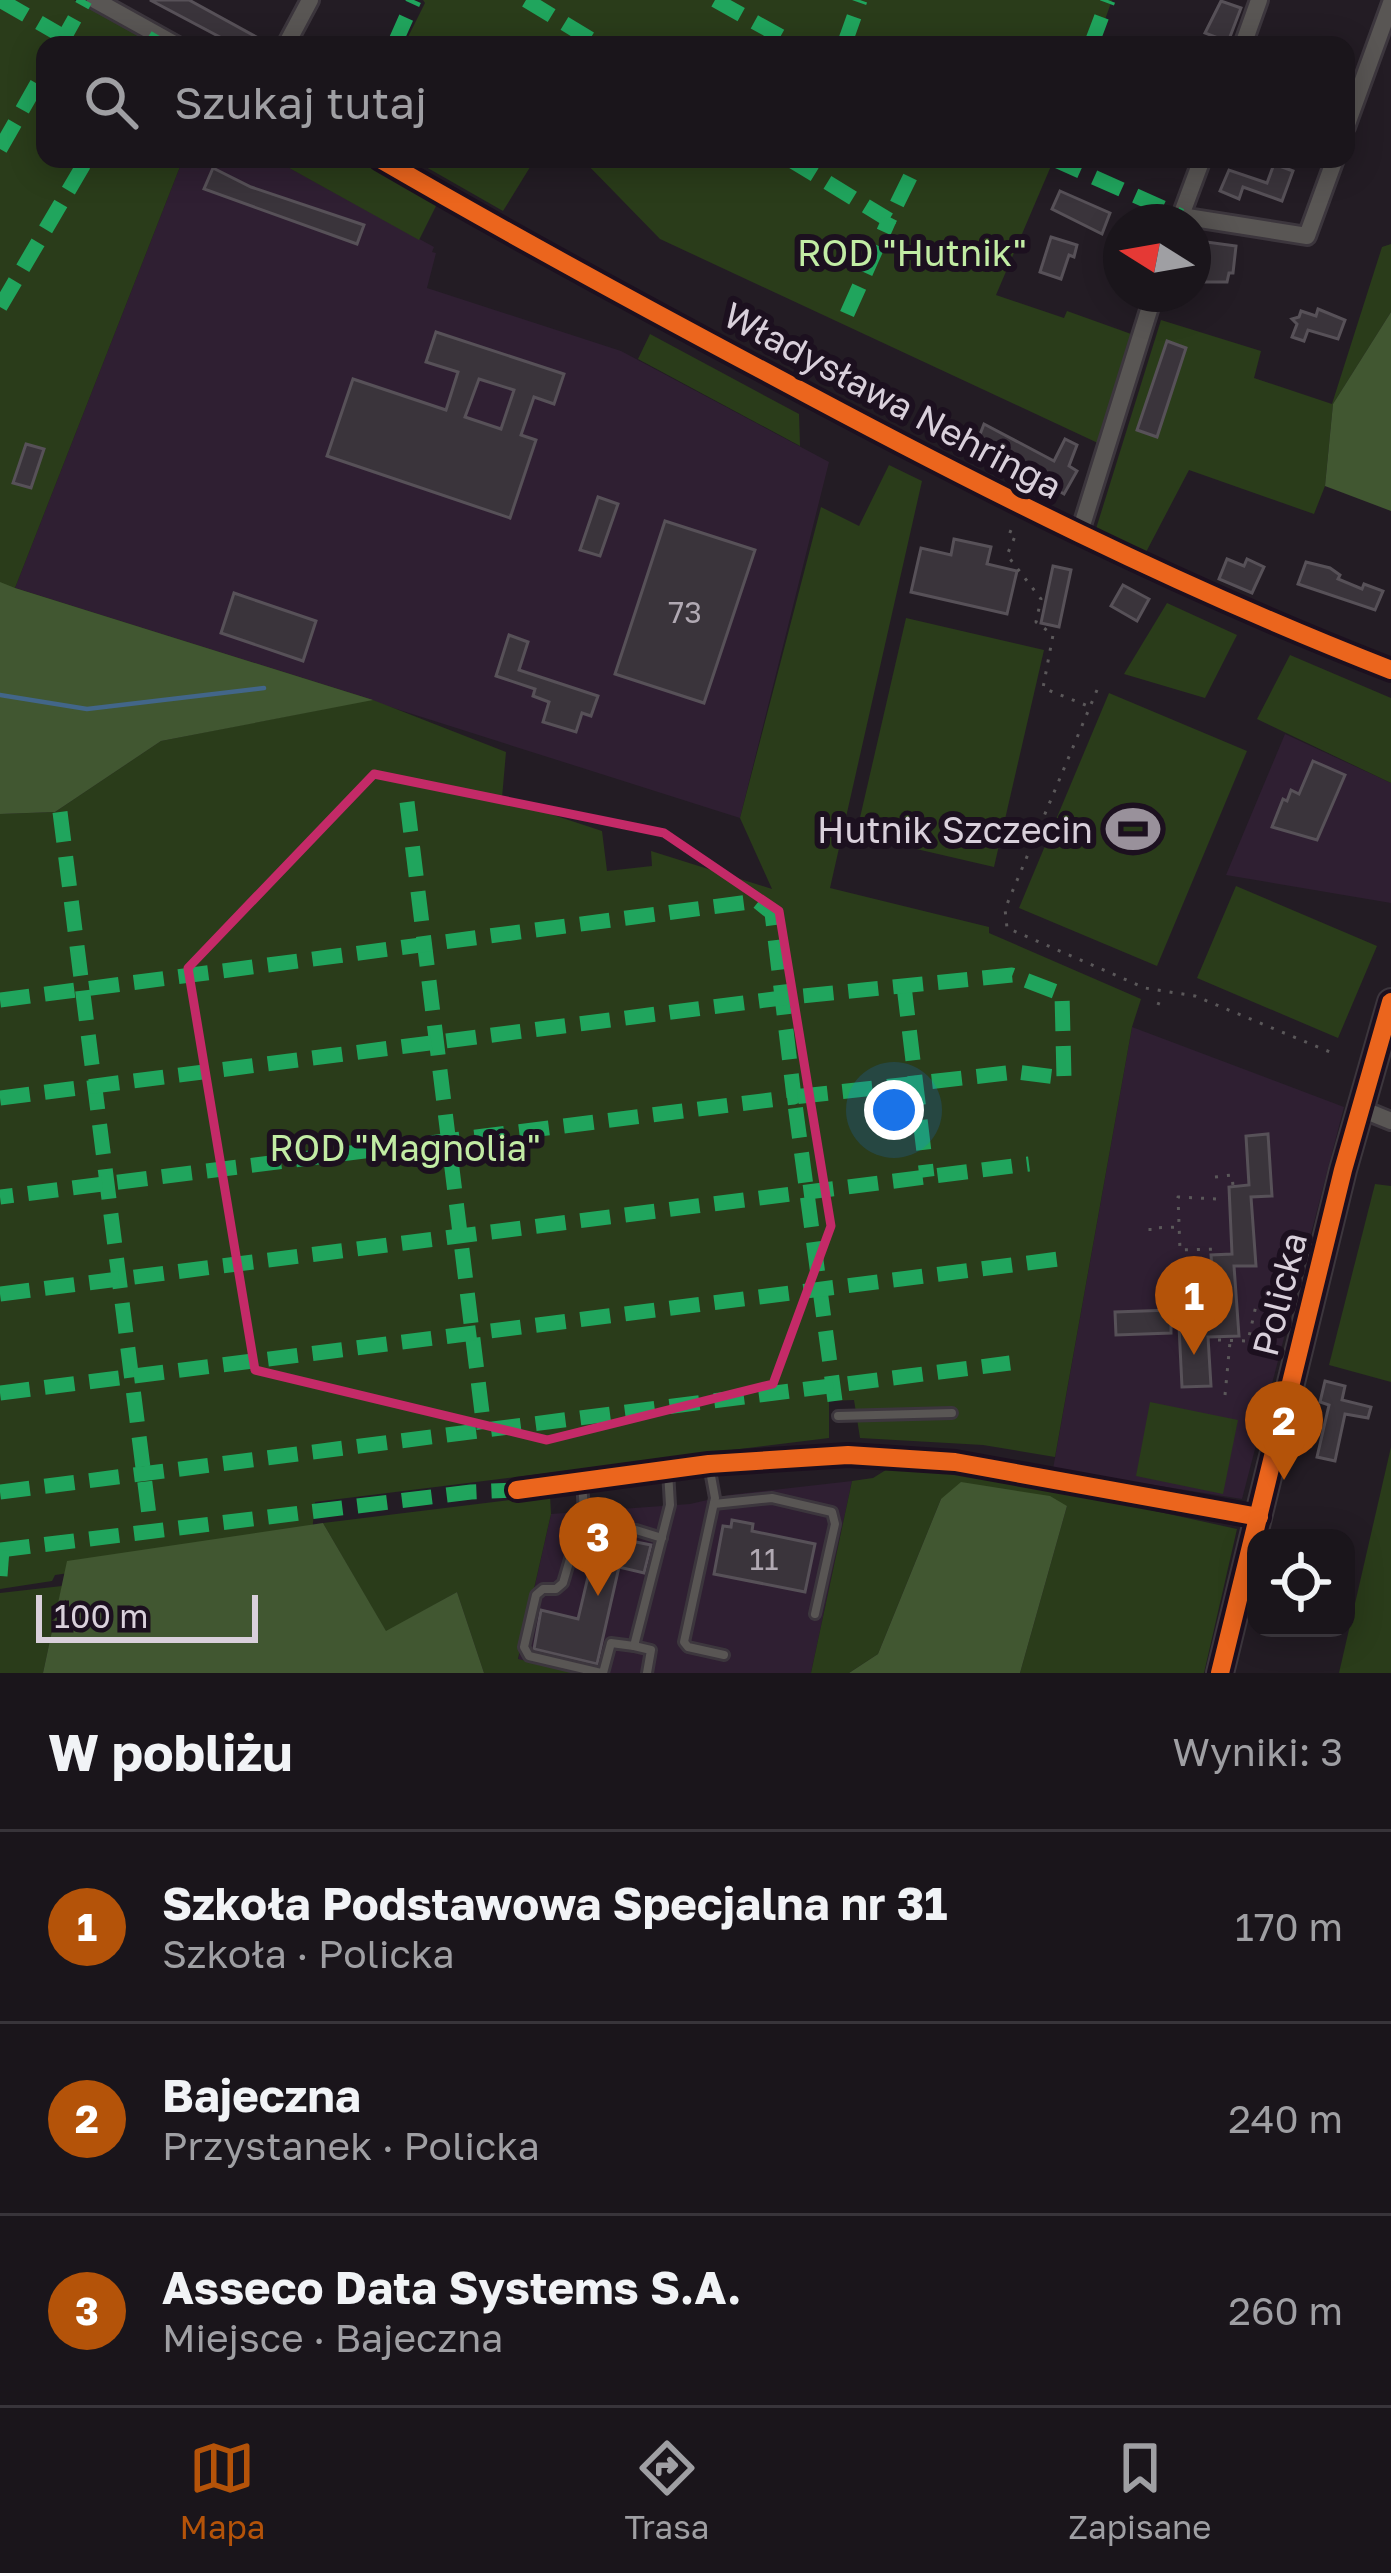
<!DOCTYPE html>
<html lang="pl">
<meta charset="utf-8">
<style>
:root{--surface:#1a151b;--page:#272228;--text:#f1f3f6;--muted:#9f9fa3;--line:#38343a;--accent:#b45309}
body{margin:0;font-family:"Golos Text",sans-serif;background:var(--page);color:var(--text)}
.controls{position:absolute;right:36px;bottom:36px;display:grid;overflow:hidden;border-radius:24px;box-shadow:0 6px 30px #0003}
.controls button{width:108px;height:108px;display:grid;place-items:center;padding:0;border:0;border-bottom:3px solid var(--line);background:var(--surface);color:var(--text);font:60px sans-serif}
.compass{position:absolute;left:1103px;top:204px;width:108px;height:108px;border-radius:50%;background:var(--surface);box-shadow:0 6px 30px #0003;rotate:281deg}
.scale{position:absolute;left:36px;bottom:30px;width:222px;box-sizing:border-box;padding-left:12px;border:6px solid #d9d0db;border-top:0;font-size:33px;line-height:42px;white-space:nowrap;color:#d9d0db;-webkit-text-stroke:9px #1c101f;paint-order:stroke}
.you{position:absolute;left:894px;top:1110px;width:42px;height:42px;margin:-30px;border:9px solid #fff;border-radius:50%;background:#1a73e8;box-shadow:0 0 0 18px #1a73e833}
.badge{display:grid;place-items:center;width:78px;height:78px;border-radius:50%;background:var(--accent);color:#fff;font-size:39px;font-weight:700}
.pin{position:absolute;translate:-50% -99px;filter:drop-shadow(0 3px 6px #0008)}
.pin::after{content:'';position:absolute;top:63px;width:42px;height:36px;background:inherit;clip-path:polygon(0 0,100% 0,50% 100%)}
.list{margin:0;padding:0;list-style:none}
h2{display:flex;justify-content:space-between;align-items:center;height:156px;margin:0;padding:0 48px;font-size:51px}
h2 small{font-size:39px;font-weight:400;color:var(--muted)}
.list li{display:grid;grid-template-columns:78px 1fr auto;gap:36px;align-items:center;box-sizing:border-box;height:192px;padding:0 48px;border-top:3px solid var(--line)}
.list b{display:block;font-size:45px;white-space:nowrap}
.list p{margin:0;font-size:39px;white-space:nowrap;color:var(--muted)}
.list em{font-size:39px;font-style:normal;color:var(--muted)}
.icon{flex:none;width:66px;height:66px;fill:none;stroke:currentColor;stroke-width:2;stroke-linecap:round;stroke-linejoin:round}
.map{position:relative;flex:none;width:1391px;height:1673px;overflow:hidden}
.search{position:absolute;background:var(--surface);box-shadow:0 6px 30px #0003;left:36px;right:36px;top:36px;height:132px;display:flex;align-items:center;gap:30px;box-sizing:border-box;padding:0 42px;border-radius:24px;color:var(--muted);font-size:45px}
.sheet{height:732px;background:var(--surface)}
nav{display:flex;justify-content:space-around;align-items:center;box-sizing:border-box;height:168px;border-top:3px solid var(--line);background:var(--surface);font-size:33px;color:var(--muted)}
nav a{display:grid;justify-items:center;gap:6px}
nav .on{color:var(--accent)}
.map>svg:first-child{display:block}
</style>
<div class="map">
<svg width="1391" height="1673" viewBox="0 0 1391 1673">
<rect width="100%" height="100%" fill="#231c24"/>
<g fill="#2f1f32">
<path d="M 183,159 L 273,159 L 434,247 L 432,252 L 436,253 L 427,288 L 621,351 L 829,462 L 740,818 L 15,588 Z"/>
<path d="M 1285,734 L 1391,783 L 1391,903 L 1226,875 Z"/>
<path d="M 1132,1027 L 1344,1107 L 1242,1499 L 1053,1469 Z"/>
<path d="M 852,1481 L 811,1673 L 576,1673 L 518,1660 L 551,1514 L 690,1504 L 729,1495 Z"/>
</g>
<g fill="#2a3c1a">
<path d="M 0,0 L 74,0 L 156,45 L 45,45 L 45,159 L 183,159 L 15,588 L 373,700 L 506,752 L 502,798 L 602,831 L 607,871 L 652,866 L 651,851 L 772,889 L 740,818 L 821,507 L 859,526 L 889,465 L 922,481 L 830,888 L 989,927 L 989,933 L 1141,999 L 1132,1027 L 1055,1457 L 983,1445 L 860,1438 L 854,1400 L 829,1401 L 829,1438 L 315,1502 L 312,1533 L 252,1547 L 55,1575 L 52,1581 L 0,1589 L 0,814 L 55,812 L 161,741 L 359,702 L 0,727 Z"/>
<path d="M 423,0 L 1112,0 L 1096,45 L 404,45 L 425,3 Z"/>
<path d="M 273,159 L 362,159 L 438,202 L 419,240 Z"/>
<path d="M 412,159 L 535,159 L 503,211 Z"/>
<path d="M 582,159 L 1054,159 L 996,295 L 1064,318 L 1067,311 L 1134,335 L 1100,444 L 660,239 Z"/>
<path d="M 1391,244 L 1391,312 L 1333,404 L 1325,486 L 1314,514 L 1189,470 L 1144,556 L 1095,532 L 1161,320 L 1261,351 L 1254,378 L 1332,404 L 1382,247 Z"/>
<path d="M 650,334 L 799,414 L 800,446 L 638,359 Z"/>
<path d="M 1167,603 L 1237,635 L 1205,698 L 1124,674 Z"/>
<path d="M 906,618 L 1044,650 L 994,867 L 856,835 Z"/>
<path d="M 1290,655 L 1391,698 L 1391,783 L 1257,719 Z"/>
<path d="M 1109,693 L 1247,751 L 1157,966 L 1019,908 Z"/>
<path d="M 1236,886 L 1377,946 L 1338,1038 L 1197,978 Z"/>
<path d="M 1375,1184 L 1391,1186 L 1391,1382 L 1329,1365 Z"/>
<path d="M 1150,1402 L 1238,1420 L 1223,1494 L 1136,1476 Z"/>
<path d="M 1391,1447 L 1391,1673 L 1339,1673 Z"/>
<path d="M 889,1468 L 986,1474 L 1237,1529 L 1204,1673 L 1020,1673 L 1067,1506 L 941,1499 L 878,1654 L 849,1673 L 811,1673 L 852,1481 L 873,1478 Z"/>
<path d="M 550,1495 L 551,1514 L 518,1659 L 580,1673 L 484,1673 L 457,1592 L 386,1632 L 323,1523 Z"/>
<path d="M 62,1586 L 43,1673 L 0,1673 L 0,1593 Z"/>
</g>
<g fill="#415731">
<path d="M 1391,312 L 1391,511 L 1325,486 L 1333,404 Z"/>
<path d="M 0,582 L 15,588 L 373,700 L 161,741 L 55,812 L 0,814 Z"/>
<path d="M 961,1482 L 1050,1496 L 1067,1506 L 1020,1673 L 849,1673 L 878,1654 L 941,1499 Z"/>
<path d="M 323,1523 L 386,1631 L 457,1592 L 484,1673 L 43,1673 L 67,1561 Z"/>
</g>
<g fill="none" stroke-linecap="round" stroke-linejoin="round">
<path stroke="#426689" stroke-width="4.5" d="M 0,695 L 87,709 L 264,688"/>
</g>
<g fill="#3a343b" stroke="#575158" stroke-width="3" fill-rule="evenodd">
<path d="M 150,0 L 189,0 L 271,45 L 235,45 Z"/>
<path d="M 1221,1 L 1241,8 L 1228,42 L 1205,33 Z"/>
<path d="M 1274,164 L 1293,171 L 1282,201 L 1243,187 L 1239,199 L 1220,191 L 1229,170 L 1267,183 Z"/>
<path d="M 213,168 L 251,187 L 364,225 L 357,244 L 204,189 Z"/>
<path d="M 1060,191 L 1110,213 L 1102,234 L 1052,209 Z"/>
<path d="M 1051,237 L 1077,245 L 1074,257 L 1069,255 L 1061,279 L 1040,272 Z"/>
<path d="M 1199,241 L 1236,246 L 1233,273 L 1229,273 L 1227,282 L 1194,282 Z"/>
<path d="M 1318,309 L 1345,320 L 1338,339 L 1308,330 L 1304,341 L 1292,337 L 1297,324 L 1292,319 L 1299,317 L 1301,311 L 1316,316 Z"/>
<path d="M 436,332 L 564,374 L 554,404 L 534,397 L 521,435 L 536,440 L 510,518 L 327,456 L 353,379 L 446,410 L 458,372 L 426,362 ZM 479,379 L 514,390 L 501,429 L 465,417 Z"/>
<path d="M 1167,341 L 1186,348 L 1157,437 L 1137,430 Z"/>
<path d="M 984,424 L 1054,461 L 1065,439 L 1077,445 L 1069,466 L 1077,471 L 1064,494 L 1045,483 L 1047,479 L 981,444 L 984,439 L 979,437 Z"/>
<path d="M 26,444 L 44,449 L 31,488 L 13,483 Z"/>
<path d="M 598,497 L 618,504 L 600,556 L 580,550 Z"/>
<path d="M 665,521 L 755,550 L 704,703 L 615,674 Z"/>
<path d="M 954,539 L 991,547 L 987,564 L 1017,571 L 1007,614 L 911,592 L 921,548 L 951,555 Z"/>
<path d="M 1227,559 L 1244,566 L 1247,559 L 1264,567 L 1252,593 L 1219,579 Z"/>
<path d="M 1306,562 L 1330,568 L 1340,575 L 1338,579 L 1362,589 L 1364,584 L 1383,591 L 1375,610 L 1298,584 Z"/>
<path d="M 1053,566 L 1071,570 L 1059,627 L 1041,623 Z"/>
<path d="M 1123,585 L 1149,599 L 1137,621 L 1111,606 Z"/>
<path d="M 234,593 L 316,621 L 303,661 L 221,633 Z"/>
<path d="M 509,635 L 528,642 L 519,670 L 598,696 L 591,716 L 582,713 L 576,732 L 543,722 L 549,702 L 533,696 L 535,689 L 496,676 Z"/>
<path d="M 1313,761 L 1345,775 L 1317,840 L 1272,827 L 1283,799 L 1287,801 L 1291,790 L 1299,794 Z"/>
<path d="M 1268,1134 L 1272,1196 L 1251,1197 L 1256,1266 L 1234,1266 L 1239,1336 L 1208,1337 L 1211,1386 L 1182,1387 L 1179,1326 L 1216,1324 L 1211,1255 L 1232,1254 L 1229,1187 L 1249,1185 L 1246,1136 Z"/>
<path d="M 1171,1310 L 1171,1333 L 1116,1335 L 1115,1312 Z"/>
<path d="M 1325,1381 L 1345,1386 L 1342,1400 L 1371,1407 L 1368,1418 L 1345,1414 L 1335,1461 L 1317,1457 L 1329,1405 L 1320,1402 Z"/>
<path d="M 732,1520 L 753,1524 L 752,1531 L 815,1544 L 805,1592 L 714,1574 L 723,1526 L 731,1527 Z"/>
<path d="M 597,1539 L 621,1539 L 651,1545 L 644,1573 L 619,1567 L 597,1664 L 534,1649 L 541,1610 L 578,1619 Z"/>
</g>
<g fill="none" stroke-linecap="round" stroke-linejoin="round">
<defs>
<g id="lane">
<path d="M 838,1416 L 952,1413"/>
<path d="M 709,1465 L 715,1498 L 684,1642 L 688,1647 L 724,1655"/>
<path d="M 582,1482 L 584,1511 L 563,1583 L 556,1589 L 543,1589 L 536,1595 L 524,1647 L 529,1656 L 601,1673"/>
<path d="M 714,1504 L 772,1498 L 832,1512 L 835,1524 L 815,1614"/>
<path d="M 579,1531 L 636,1530 L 662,1538"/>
<path d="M 603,1673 L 611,1643 L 634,1646"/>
<path d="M 647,1673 L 651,1650 L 634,1646 L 670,1505 L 668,1471"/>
</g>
<g id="street">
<path d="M 95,0 L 176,45"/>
<path d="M 286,45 L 310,0"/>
<path d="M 1243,45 L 1259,0"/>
<path d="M 1346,127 L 1391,3"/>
<path d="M 380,159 C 511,235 643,307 777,378 C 978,486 1178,587 1391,670"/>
<path d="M 1181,216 L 1307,236 L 1335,159"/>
<path d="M 1179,221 L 1202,159"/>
<path d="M 1079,535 L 1154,294"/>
<path d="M 1359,1108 L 1391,1121"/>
<path d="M 517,1490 L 709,1464 L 848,1455 L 955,1462 L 1259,1517"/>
</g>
<path id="secondary" d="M 1220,1673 L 1343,1170 L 1391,1002"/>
</defs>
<use href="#lane" stroke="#3c363d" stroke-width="14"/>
<use href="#street" stroke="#3c363d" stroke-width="22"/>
<use href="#secondary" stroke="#3c363d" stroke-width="30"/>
<g stroke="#5b585a" stroke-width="3" stroke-dasharray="3 9" stroke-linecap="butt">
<path d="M 1009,531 L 1016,534 L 1007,555 L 1041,599 L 1036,622 L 1053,635 L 1043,688 L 1088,706"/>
<path d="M 1097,690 L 1005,909 L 1007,928 L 1145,988 L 1195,996 L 1330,1052"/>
<path d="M 1158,1005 L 1162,994"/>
<path d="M 1215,1177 L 1232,1175 L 1233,1186"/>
<path d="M 1216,1199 L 1178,1197 L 1180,1250 L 1219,1249"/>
<path d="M 1150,1231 L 1150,1228 L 1179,1227"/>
<path d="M 1218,1340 L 1248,1341 L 1257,1301"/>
<path d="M 1225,1395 L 1230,1342"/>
</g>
<use href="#lane" stroke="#595654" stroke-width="8"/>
<use href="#street" stroke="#595654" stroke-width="16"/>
<use href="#secondary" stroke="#5c5857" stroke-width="24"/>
<g stroke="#20a55d" stroke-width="15" stroke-dasharray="30 15" stroke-linecap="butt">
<path d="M 0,0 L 64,37"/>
<path d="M 526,0 L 600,45"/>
<path d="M 715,0 L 796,45"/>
<path d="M 60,45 L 85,0"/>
<path d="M 152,45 L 158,35"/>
<path d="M 394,45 L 414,0"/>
<path d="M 844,45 L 860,0"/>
<path d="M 1091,45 L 1108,0"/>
<path d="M 0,149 L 45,70"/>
<path d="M 789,159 L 889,220 L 919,159"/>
<path d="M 1053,159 L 1181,216"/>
<path d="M 0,307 L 87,159"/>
<path d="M 847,314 L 889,220"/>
<path d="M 407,802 L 484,1429"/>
<path d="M 60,812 L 151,1531"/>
<path d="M 904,986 L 927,1177"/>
<path d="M 0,1000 L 757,901 L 772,913 L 794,1097 L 0,1197"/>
<path d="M 0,1098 L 782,998 L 1012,975 L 1062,994 L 1064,1078 L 1016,1072 L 794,1097 L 835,1401"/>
<path d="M 0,1294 L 1029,1164"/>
<path d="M 0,1393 L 1059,1259"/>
<path d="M 0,1492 L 1010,1363"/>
<path d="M 0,1550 L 471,1492 L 517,1490"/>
<path d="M 0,1576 L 2,1550"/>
</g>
<defs>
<g id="cycleway">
<path d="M 380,159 C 511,235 643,307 777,378 C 978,486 1178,587 1391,670"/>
<path d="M 517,1490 L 709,1464 L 848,1455 L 955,1462 L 1259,1517"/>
<path d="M 1220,1673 L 1343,1170 L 1391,1002"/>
</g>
</defs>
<use href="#cycleway" stroke="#1c101f" stroke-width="26"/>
<use href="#cycleway" stroke="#eb651d" stroke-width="18"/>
</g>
<path fill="none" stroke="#c42a68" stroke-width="9" stroke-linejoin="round" d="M 374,774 L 664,833 L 779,911 L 831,1226 L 773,1384 L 547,1440 L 255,1370 L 188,968 Z"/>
<defs>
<symbol id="stadium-bare" viewBox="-9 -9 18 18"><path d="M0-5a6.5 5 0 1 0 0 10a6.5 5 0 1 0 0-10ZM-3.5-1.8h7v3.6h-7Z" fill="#99919b" stroke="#1c101f" stroke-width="2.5" paint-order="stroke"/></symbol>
</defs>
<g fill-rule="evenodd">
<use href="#stadium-bare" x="1095" y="791" width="76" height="76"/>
</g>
<g text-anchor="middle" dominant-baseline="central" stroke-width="12" stroke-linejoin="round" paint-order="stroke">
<g font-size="30" fill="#b1a9b3">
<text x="685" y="612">73</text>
<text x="764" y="1559">11</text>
</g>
<g font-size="36" fill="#c2eca4" stroke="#1c101f">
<text x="912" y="252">ROD "Hutnik"</text>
<text x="405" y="1147">ROD "Magnolia"</text>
</g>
<g font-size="36" fill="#d9d0db" stroke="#1c101f">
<text transform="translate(893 400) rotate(28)">Władysława Nehringa</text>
<text transform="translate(1279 1294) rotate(-76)">Policka</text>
</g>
<g font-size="36" fill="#d9d0db" stroke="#1c101f" text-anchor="end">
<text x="1093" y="829">Hutnik Szczecin</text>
</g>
</g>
</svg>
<div class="controls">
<button><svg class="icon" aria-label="locate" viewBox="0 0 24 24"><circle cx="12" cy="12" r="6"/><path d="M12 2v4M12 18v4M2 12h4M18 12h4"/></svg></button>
</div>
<svg class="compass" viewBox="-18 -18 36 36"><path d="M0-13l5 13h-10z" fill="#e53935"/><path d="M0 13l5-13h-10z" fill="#9f9fa3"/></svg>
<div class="scale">100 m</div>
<div class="you"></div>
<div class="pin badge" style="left:1194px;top:1355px">1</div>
<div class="pin badge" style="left:1284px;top:1480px">2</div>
<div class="pin badge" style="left:598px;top:1596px">3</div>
<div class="search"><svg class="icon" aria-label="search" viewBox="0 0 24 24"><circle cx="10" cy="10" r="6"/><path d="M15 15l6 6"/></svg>Szukaj tutaj</div>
</div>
<section class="sheet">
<h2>W pobliżu<small>Wyniki: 3</small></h2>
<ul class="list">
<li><span class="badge">1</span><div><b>Szkoła Podstawowa Specjalna nr 31</b><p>Szkoła · Policka</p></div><em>170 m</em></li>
<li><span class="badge">2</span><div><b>Bajeczna</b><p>Przystanek · Policka</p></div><em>240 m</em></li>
<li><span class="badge">3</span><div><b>Asseco Data Systems S.A.</b><p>Miejsce · Bajeczna</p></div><em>260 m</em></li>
</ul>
</section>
<nav>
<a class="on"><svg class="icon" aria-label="map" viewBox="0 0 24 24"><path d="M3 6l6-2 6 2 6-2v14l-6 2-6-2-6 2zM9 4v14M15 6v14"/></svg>Mapa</a>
<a><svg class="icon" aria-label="directions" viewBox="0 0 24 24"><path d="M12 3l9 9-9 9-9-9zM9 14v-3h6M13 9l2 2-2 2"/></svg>Trasa</a>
<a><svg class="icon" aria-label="saved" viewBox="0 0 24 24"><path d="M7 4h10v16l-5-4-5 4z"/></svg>Zapisane</a>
</nav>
